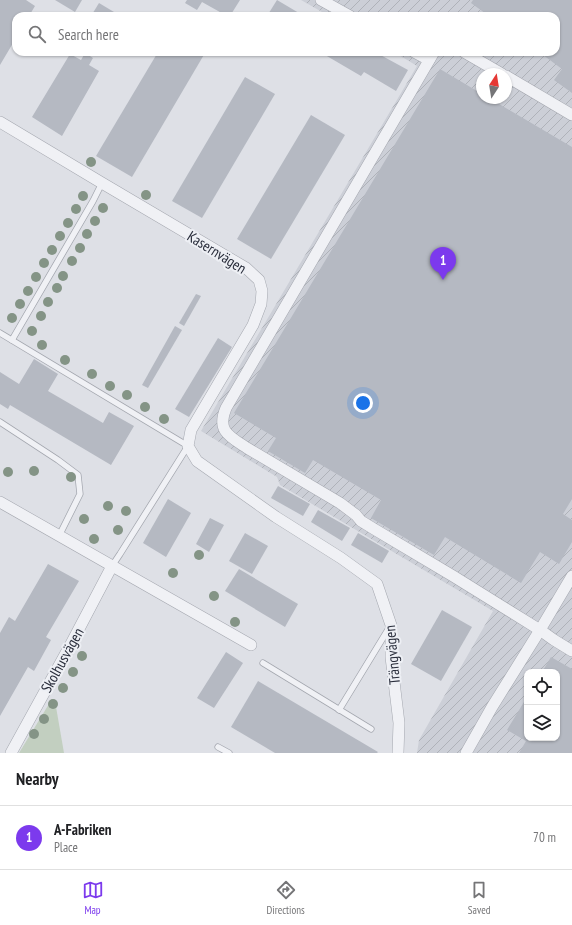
<!DOCTYPE html>
<meta charset="utf-8">
<style>
:root{--surface:#fff;--page:#f6f6f6;--text:#202124;--muted:#757577;--line:#e0e0e0;--accent:#7c3aed}
body{margin:0;font-family:"PT Sans Narrow",sans-serif;background:var(--page);color:var(--text)}
.controls{position:absolute;right:12px;bottom:12px;display:grid;overflow:hidden;border-radius:8px;box-shadow:0 1px 3px #0004}
.controls button{width:36px;height:36px;display:grid;place-items:center;padding:0;border:0;border-bottom:1px solid var(--line);background:var(--surface);color:var(--text);font:20px sans-serif}
.compass{position:absolute;left:476px;top:68px;width:36px;height:36px;border-radius:50%;background:var(--surface);box-shadow:0 1px 3px #0004;rotate:12deg}
.you{position:absolute;left:363px;top:403px;width:14px;height:14px;margin:-10px;border:3px solid #fff;border-radius:50%;background:#1a73e8;box-shadow:0 0 0 6px #1a73e833}
.badge{display:grid;place-items:center;width:26px;height:26px;border-radius:50%;background:var(--accent);color:#fff;font-size:13px;font-weight:700}
.pin{position:absolute;translate:-50% -33px;filter:drop-shadow(0 1px 2px #0008)}
.pin::after{content:'';position:absolute;top:21px;width:14px;height:12px;background:inherit;clip-path:polygon(0 0,100% 0,50% 100%)}
.list{margin:0;padding:0;list-style:none}
h2{display:flex;justify-content:space-between;align-items:center;height:52px;margin:0;padding:0 16px;font-size:17px}
h2 small{font-size:13px;font-weight:400;color:var(--muted)}
.list li{display:grid;grid-template-columns:26px 1fr auto;gap:12px;align-items:center;box-sizing:border-box;height:64px;padding:0 16px;border-top:1px solid var(--line)}
.list b{display:block;font-size:15px;white-space:nowrap}
.list p{margin:0;font-size:13px;white-space:nowrap;color:var(--muted)}
.list em{font-size:13px;font-style:normal;color:var(--muted)}
.icon{flex:none;width:22px;height:22px;fill:none;stroke:currentColor;stroke-width:2;stroke-linecap:round;stroke-linejoin:round}
.map{position:relative;flex:none;width:572px;height:753px;overflow:hidden}
.search{position:absolute;background:var(--surface);box-shadow:0 1px 3px #0004;left:12px;right:12px;top:12px;height:44px;display:flex;align-items:center;gap:10px;box-sizing:border-box;padding:0 14px;border-radius:12px;color:var(--muted);font-size:15px}
.sheet{height:116px;background:var(--surface)}
nav{display:flex;justify-content:space-around;align-items:center;box-sizing:border-box;height:56px;border-top:1px solid var(--line);background:var(--surface);font-size:11px;color:var(--muted)}
nav a{display:grid;justify-items:center;gap:2px}
nav .on{color:var(--accent)}
.map>svg:first-child{display:block}
</style>
<div class="map">
<svg width="572" height="753" viewBox="0 0 572 753">
<defs>
<pattern id="industrial-furrows" width="10" height="10" patternUnits="userSpaceOnUse"><rect width="10" height="10" fill="#cccfd7"/><path d="M-1 1l2-2M0 10L10 0M9 11l2-2" fill="none" stroke="#afb2b9"/></pattern>
</defs>
<rect width="100%" height="100%" fill="#dee0e6"/>
<path fill="url(#industrial-furrows)" fill-rule="evenodd" d="M 301,0 L 572,0 L 572,753 L 417,753 L 419,740 L 493,611 L 280,485 L 277,477 L 201,431 L 417,66 L 394,52 L 556,52 L 556,16 L 329,16 ZM 482,74 L 506,74 L 506,98 L 482,98 ZM 527,672 L 557,672 L 557,738 L 527,738 Z"/>
<path fill="#c2cfc0" d="M 52,699 L 55,701 L 64,753 L 19,753 Z"/>
<g fill="#b5b9c2">
<path d="M 0,0 L 26,0 L 35,6 L 29,16 L 16,16 L 16,38 L 0,65 Z"/>
<path d="M 55,0 L 82,0 L 75,12 Z"/>
<path d="M 187,0 L 240,0 L 230,16 L 227,16 L 202,2 L 197,10 L 185,3 Z"/>
<path d="M 277,0 L 304,16 L 267,16 Z"/>
<path d="M 473,0 L 572,0 L 572,93 L 554,80 L 562,69 L 539,52 L 556,52 L 556,16 L 489,16 L 471,3 Z"/>
<path d="M 99,3 L 119,15 L 118,16 L 91,16 Z"/>
<path d="M 158,52 L 203,52 L 205,53 L 132,177 L 96,156 Z"/>
<path d="M 320,52 L 365,52 L 372,56 L 374,52 L 375,52 L 408,70 L 396,91 L 364,72 L 361,76 Z"/>
<path d="M 85,53 L 93,58 L 89,65 L 99,71 L 62,136 L 32,117 L 70,54 L 81,60 Z"/>
<path d="M 440,69 L 482,94 L 482,98 L 489,98 L 572,147 L 572,499 L 563,514 L 572,520 L 572,542 L 559,564 L 540,552 L 521,583 L 445,537 L 434,555 L 371,518 L 381,500 L 313,460 L 305,473 L 268,451 L 276,438 L 234,413 Z"/>
<path d="M 245,77 L 275,94 L 202,218 L 172,201 Z"/>
<path d="M 311,115 L 345,135 L 271,259 L 237,239 Z"/>
<path d="M 196,294 L 201,296 L 184,326 L 179,323 Z"/>
<path d="M 175,326 L 182,330 L 148,388 L 142,385 Z"/>
<path d="M 218,338 L 232,347 L 189,417 L 175,409 Z"/>
<path d="M 34,359 L 58,374 L 48,391 L 103,423 L 109,412 L 134,426 L 111,465 L 10,405 L 8,409 L 0,404 L 0,372 L 19,384 Z"/>
<path d="M 278,486 L 310,504 L 303,516 L 271,498 Z"/>
<path d="M 168,499 L 191,513 L 166,557 L 143,543 Z"/>
<path d="M 318,510 L 350,528 L 342,541 L 311,522 Z"/>
<path d="M 210,518 L 224,525 L 209,552 L 196,544 Z"/>
<path d="M 245,533 L 268,546 L 252,574 L 229,561 Z"/>
<path d="M 358,533 L 389,551 L 382,563 L 351,545 Z"/>
<path d="M 48,564 L 79,581 L 46,637 L 51,640 L 34,671 L 28,667 L 0,716 L 0,633 L 9,617 L 15,621 Z"/>
<path d="M 239,569 L 298,604 L 285,627 L 225,591 Z"/>
<path d="M 442,610 L 472,627 L 441,681 L 411,664 Z"/>
<path d="M 226,652 L 243,663 L 214,708 L 197,698 Z"/>
<path d="M 551,657 L 572,669 L 572,753 L 519,753 L 526,741 L 507,730 L 527,697 L 527,738 L 557,738 L 557,672 L 542,672 Z"/>
<path d="M 258,681 L 378,752 L 377,753 L 275,753 L 231,727 Z"/>
</g>
<g fill="none" stroke-linecap="round" stroke-linejoin="round">
<defs>
<g id="service">
<path d="M 0,333 L 188,446 L 120,554 L 112,566"/>
<path d="M 12,340 L 93,201 L 102,183"/>
<path d="M 0,422 L 58,460 L 78,475 L 80,494 L 59,536"/>
<path d="M 263,663 L 371,729"/>
<path d="M 339,710 L 389,628"/>
<path d="M 218,747 L 229,753"/>
</g>
<g id="minor">
<path d="M 321,0 L 350,16"/>
<path d="M 414,52 L 429,60"/>
<path d="M 434,52 L 226,408 C 216,431 230,437 247,448 L 340,503 L 356,515 L 361,521 L 374,529 L 453,576 L 540,630 L 554,640 L 572,651"/>
<path d="M 464,52 L 502,74"/>
<path d="M 506,76 L 572,115"/>
<path d="M 0,122 L 102,183 L 246,268 L 259,280 L 262,291 L 261,304 L 253,325 L 191,430 L 188,446 L 197,461 L 276,517 L 341,558 L 377,584 L 391,625 L 391,657 L 399,723 L 398,753"/>
<path d="M 0,502 L 251,645"/>
<path d="M 11,753 L 71,644 L 112,566"/>
<path d="M 466,753 L 492,707 L 540,630 L 572,576"/>
</g>
</defs>
<use href="#service" stroke="#a4a7af" stroke-width="7"/>
<use href="#minor" stroke="#a4a7af" stroke-width="12"/>
<use href="#service" stroke="#f0f1f5" stroke-width="5.5"/>
<use href="#minor" stroke="#f0f1f5" stroke-width="11"/>
</g>
<g fill="#849486">
<circle cx="91" cy="162" r="5"/>
<circle cx="146" cy="195" r="5"/>
<circle cx="83" cy="196" r="5"/>
<circle cx="103" cy="208" r="5"/>
<circle cx="76" cy="209" r="5"/>
<circle cx="95" cy="221" r="5"/>
<circle cx="68" cy="223" r="5"/>
<circle cx="87" cy="234" r="5"/>
<circle cx="60" cy="236" r="5"/>
<circle cx="80" cy="248" r="5"/>
<circle cx="52" cy="250" r="5"/>
<circle cx="72" cy="261" r="5"/>
<circle cx="44" cy="263" r="5"/>
<circle cx="63" cy="276" r="5"/>
<circle cx="36" cy="277" r="5"/>
<circle cx="57" cy="288" r="5"/>
<circle cx="28" cy="291" r="5"/>
<circle cx="48" cy="302" r="5"/>
<circle cx="20" cy="304" r="5"/>
<circle cx="41" cy="316" r="5"/>
<circle cx="12" cy="318" r="5"/>
<circle cx="32" cy="331" r="5"/>
<circle cx="42" cy="345" r="5"/>
<circle cx="65" cy="360" r="5"/>
<circle cx="92" cy="374" r="5"/>
<circle cx="110" cy="386" r="5"/>
<circle cx="127" cy="395" r="5"/>
<circle cx="145" cy="407" r="5"/>
<circle cx="164" cy="419" r="5"/>
<circle cx="34" cy="471" r="5"/>
<circle cx="8" cy="472" r="5"/>
<circle cx="71" cy="477" r="5"/>
<circle cx="108" cy="506" r="5"/>
<circle cx="126" cy="511" r="5"/>
<circle cx="84" cy="519" r="5"/>
<circle cx="118" cy="530" r="5"/>
<circle cx="94" cy="539" r="5"/>
<circle cx="199" cy="555" r="5"/>
<circle cx="173" cy="573" r="5"/>
<circle cx="214" cy="596" r="5"/>
<circle cx="235" cy="622" r="5"/>
<circle cx="82" cy="656" r="5"/>
<circle cx="73" cy="672" r="5"/>
<circle cx="63" cy="688" r="5"/>
<circle cx="53" cy="704" r="5"/>
<circle cx="44" cy="719" r="5"/>
<circle cx="34" cy="734" r="5"/>
</g>
<g text-anchor="middle" dominant-baseline="central" stroke-width="4" stroke-linejoin="round" paint-order="stroke">
<g font-size="15" fill="#292d3b" stroke="#edeff4">
<text transform="translate(217 252) rotate(32)">Kasernvägen</text>
<text transform="translate(392 655) rotate(-95)">Trängvägen</text>
<text transform="translate(62 660) rotate(-61)">Skolhusvägen</text>
</g>
</g>
</svg>
<div class="controls">
<button><svg class="icon" aria-label="locate" viewBox="0 0 24 24"><circle cx="12" cy="12" r="6"/><path d="M12 2v4M12 18v4M2 12h4M18 12h4"/></svg></button>
<button><svg class="icon" aria-label="layers" viewBox="0 0 24 24"><path d="M12 4l9 5-9 5-9-5zM3 14l9 5 9-5"/></svg></button>
</div>
<svg class="compass" viewBox="-18 -18 36 36"><path d="M0-13l5 13h-10z" fill="#e53935"/><path d="M0 13l5-13h-10z" fill="#757577"/></svg>
<div class="you"></div>
<div class="pin badge" style="left:443px;top:280px">1</div>
<div class="search"><svg class="icon" aria-label="search" viewBox="0 0 24 24"><circle cx="10" cy="10" r="6"/><path d="M15 15l6 6"/></svg>Search here</div>
</div>
<section class="sheet">
<h2>Nearby<small></small></h2>
<ul class="list">
<li><span class="badge">1</span><div><b>A-Fabriken</b><p>Place</p></div><em>70 m</em></li>
</ul>
</section>
<nav>
<a class="on"><svg class="icon" aria-label="map" viewBox="0 0 24 24"><path d="M3 6l6-2 6 2 6-2v14l-6 2-6-2-6 2zM9 4v14M15 6v14"/></svg>Map</a>
<a><svg class="icon" aria-label="directions" viewBox="0 0 24 24"><path d="M12 3l9 9-9 9-9-9zM9 14v-3h6M13 9l2 2-2 2"/></svg>Directions</a>
<a><svg class="icon" aria-label="saved" viewBox="0 0 24 24"><path d="M7 4h10v16l-5-4-5 4z"/></svg>Saved</a>
</nav>
